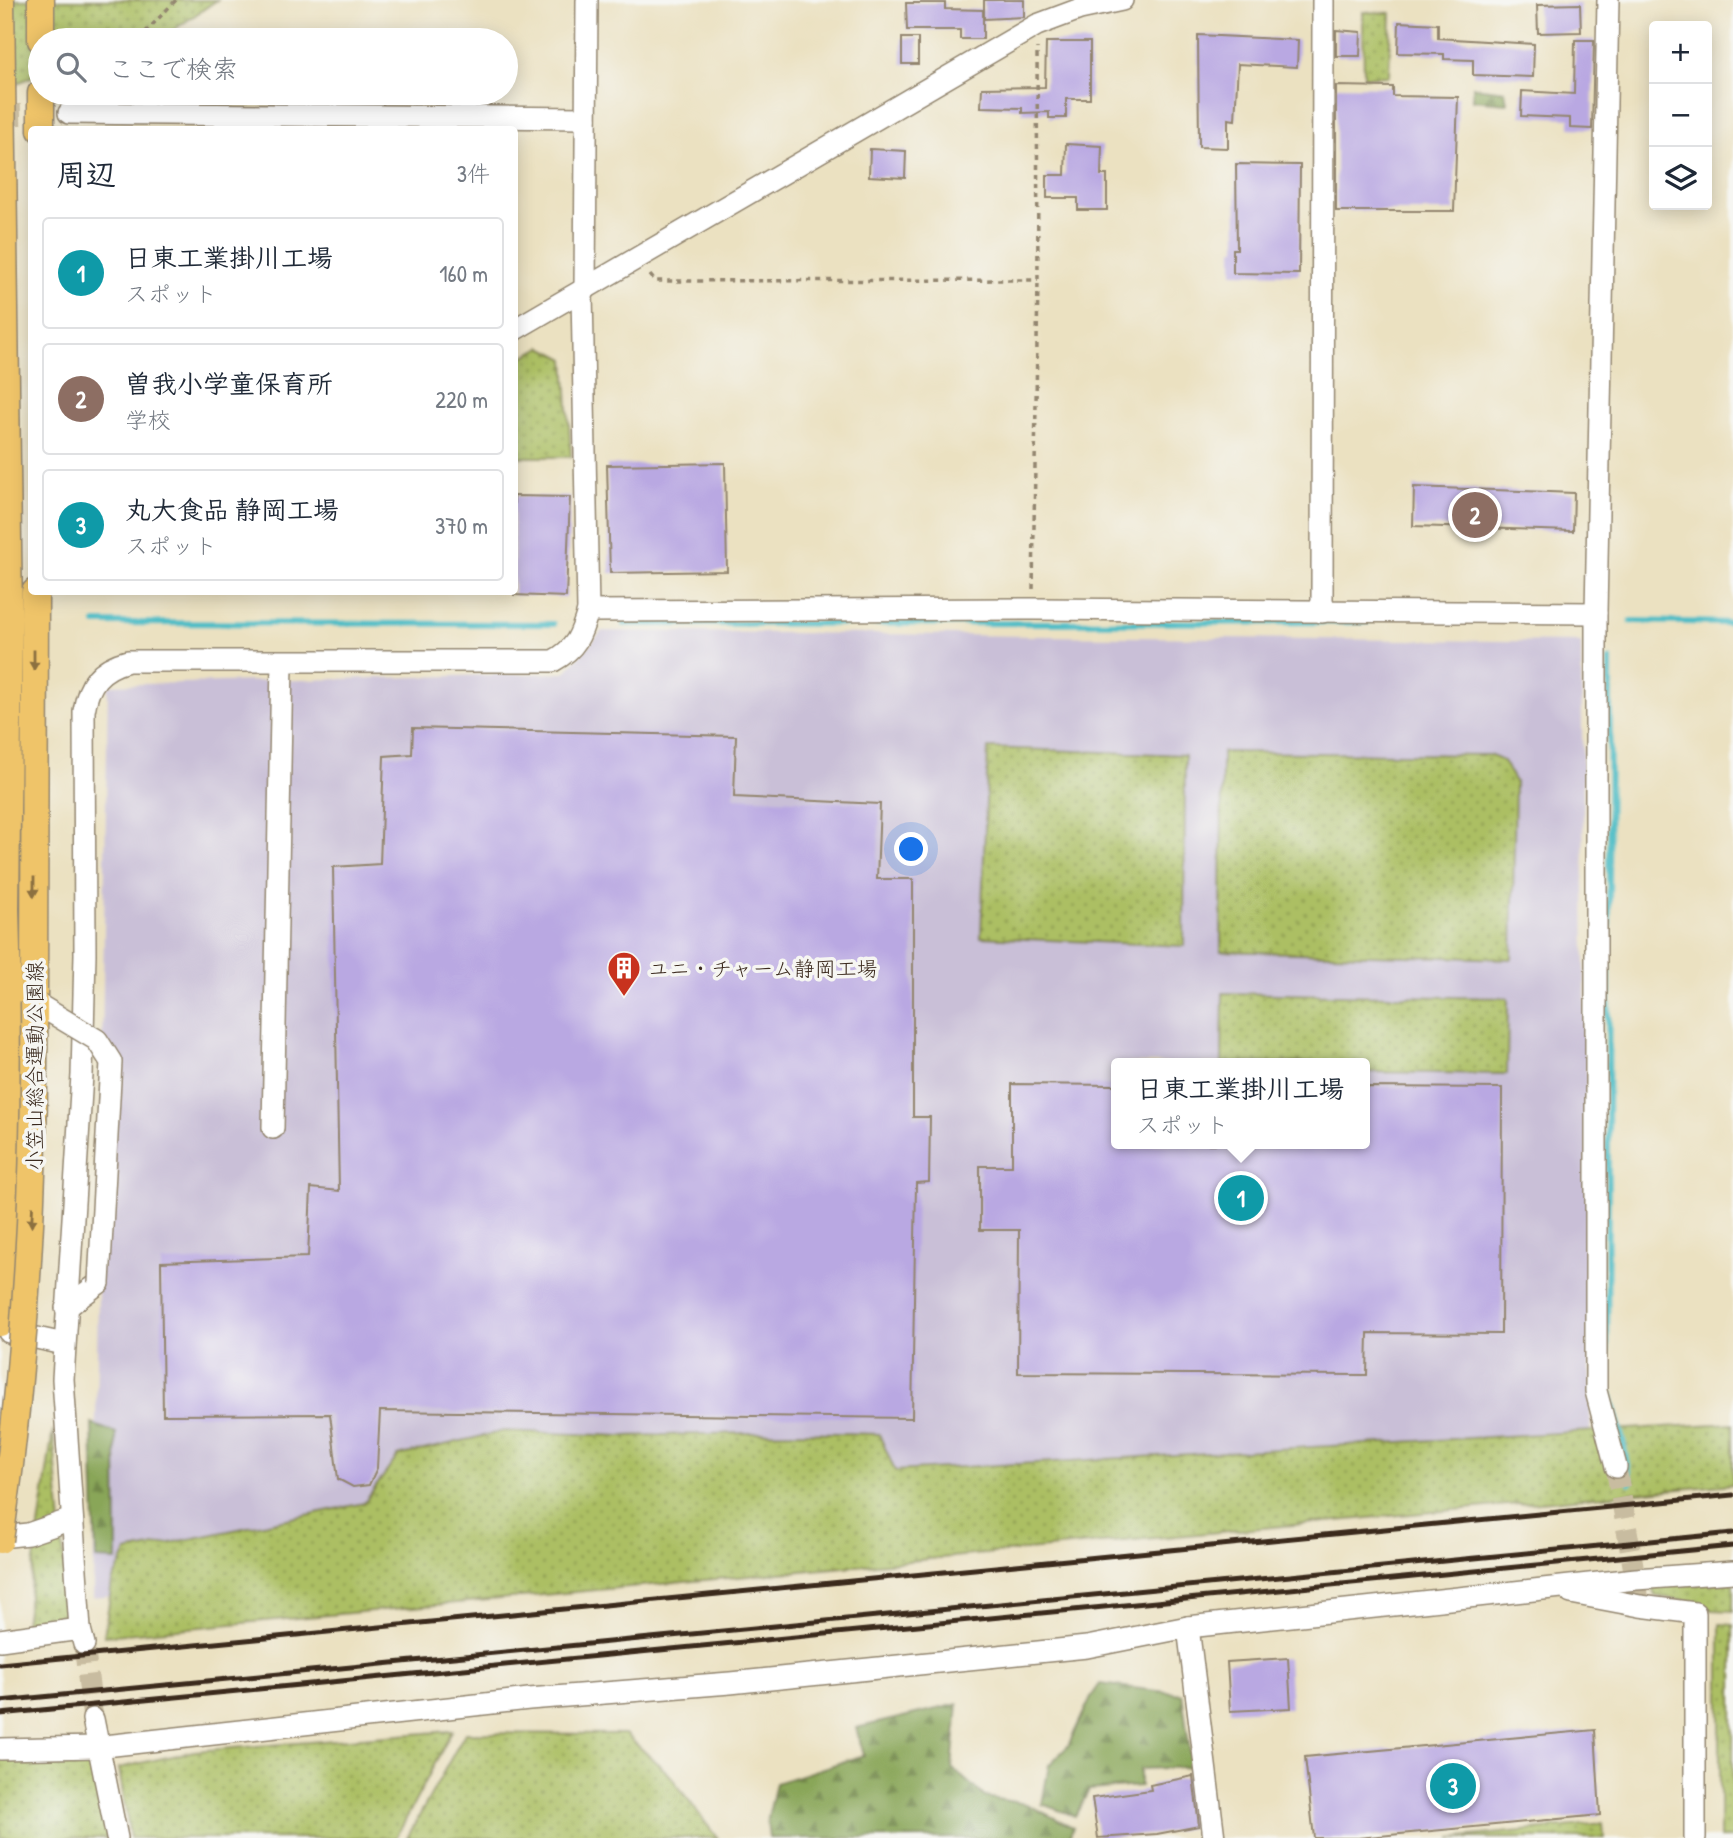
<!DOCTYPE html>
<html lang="ja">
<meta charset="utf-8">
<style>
:root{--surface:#fff;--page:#f6f6f7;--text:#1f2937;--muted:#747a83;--line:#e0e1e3;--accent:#c8321e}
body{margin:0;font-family:"Patrick Hand","Klee One",sans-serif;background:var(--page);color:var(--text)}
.controls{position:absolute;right:21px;top:21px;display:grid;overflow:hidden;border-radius:7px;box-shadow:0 4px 18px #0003}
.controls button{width:63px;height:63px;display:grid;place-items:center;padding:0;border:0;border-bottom:2px solid var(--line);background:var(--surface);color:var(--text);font:35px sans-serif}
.you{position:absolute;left:912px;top:850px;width:24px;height:24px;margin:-18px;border:5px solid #fff;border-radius:50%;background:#1a73e8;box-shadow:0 0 0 10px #1a73e833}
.badge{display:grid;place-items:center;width:46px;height:46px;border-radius:50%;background:var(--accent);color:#fff;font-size:23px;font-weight:700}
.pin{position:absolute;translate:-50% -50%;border:4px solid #fff;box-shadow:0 2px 7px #0006}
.popup{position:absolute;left:1111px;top:1058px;width:259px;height:91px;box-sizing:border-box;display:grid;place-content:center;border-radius:7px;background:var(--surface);filter:drop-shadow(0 2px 5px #0005);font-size:23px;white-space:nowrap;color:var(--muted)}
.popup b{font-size:26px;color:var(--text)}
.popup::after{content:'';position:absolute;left:50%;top:100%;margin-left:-14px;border:14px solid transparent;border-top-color:var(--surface)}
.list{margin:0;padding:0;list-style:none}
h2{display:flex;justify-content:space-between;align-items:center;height:91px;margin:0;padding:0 28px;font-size:30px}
h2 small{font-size:23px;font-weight:400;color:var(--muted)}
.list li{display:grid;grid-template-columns:46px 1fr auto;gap:21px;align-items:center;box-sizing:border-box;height:112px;margin:0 14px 14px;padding:0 14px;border:2px solid var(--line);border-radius:7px}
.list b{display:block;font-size:26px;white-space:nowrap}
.list p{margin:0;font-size:23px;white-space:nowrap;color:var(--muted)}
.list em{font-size:23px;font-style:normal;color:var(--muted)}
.icon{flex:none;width:38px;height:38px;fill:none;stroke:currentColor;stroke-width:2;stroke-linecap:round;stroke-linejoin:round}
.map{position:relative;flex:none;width:1733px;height:1838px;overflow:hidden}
.search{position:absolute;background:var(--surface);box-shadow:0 4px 18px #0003;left:28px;top:28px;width:490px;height:77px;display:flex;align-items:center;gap:18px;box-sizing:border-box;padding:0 24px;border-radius:38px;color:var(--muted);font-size:26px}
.panel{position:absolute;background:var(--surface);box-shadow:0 4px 18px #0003;left:28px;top:126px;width:490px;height:469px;border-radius:7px}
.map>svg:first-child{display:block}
</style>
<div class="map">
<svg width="1733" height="1838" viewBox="0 0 1733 1838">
<defs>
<pattern id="grass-dots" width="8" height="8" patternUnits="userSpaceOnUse" patternTransform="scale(1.75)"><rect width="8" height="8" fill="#acbf63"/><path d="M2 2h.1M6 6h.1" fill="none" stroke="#8d9b51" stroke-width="1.8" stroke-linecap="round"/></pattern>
<pattern id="forest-firs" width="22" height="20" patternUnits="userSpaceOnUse" patternTransform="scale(1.75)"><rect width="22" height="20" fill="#89a659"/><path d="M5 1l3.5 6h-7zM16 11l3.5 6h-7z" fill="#718749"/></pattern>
</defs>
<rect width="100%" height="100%" fill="#f6f6f2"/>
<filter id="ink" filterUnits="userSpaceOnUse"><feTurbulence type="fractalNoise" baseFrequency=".0143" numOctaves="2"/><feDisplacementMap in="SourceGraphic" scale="14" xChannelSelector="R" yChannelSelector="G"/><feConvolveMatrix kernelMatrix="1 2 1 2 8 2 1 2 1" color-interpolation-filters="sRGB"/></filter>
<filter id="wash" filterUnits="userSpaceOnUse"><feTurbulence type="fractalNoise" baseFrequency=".00686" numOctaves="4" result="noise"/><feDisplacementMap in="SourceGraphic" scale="28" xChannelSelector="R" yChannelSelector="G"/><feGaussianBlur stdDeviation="1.57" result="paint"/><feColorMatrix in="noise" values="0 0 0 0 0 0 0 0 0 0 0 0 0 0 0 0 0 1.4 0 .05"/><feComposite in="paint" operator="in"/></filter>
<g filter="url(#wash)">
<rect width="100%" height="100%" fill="#ebe1c1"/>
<path fill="#c9bfd7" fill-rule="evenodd" d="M 602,631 L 1581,642 L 1591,1459 L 93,1598 L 108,685 L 565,673 ZM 1117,1063 L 1365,1063 L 1365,1144 L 1117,1144 Z"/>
<g fill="url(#grass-dots)" stroke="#747440" stroke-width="2">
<path d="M 0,0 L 217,0 L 159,40 L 40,40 L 40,73 L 0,91 Z"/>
<path d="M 1363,12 L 1391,13 L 1389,76 L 1364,77 Z"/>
<path d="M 542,347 L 565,359 L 571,457 L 515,457 L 515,361 Z"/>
<path d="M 988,748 L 1185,755 L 1184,946 L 981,937 Z"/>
<path d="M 1222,752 L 1490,755 L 1503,761 L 1515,782 L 1512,959 L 1221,951 Z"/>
<path d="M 1223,993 L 1508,998 L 1507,1074 L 1365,1072 L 1365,1063 L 1222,1063 Z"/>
<path d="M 1733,1423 L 1733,1484 L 104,1636 L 112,1582 L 127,1552 L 364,1503 L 398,1456 L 504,1431 L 621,1436 L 794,1432 L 879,1434 L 895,1471 Z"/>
<path d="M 53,1430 L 69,1619 L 25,1624 Z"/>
<path d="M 1733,1582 L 1733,1611 L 1712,1610 L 1697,1602 L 1655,1596 L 1652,1586 Z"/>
<path d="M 1720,1624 L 1733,1625 L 1733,1838 L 1720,1838 Z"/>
<path d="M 452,1731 L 396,1838 L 130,1838 L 119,1768 L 194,1751 Z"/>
<path d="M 465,1733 L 625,1734 L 669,1774 L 717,1838 L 407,1838 Z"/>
<path d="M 89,1754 L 108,1838 L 0,1838 L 0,1757 Z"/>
<path d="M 1603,1823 L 1604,1838 L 1451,1838 Z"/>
</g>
<g fill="url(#forest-firs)" stroke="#62683c" stroke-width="2">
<path d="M 1473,87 L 1505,91 L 1507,103 L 1473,100 Z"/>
<path d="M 92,1424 L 116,1433 L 117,1560 L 96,1559 Z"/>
<path d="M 1100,1684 L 1182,1694 L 1192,1767 L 1140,1769 L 1140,1786 L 1089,1790 L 1075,1816 L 1042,1804 L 1049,1765 L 1068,1746 L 1091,1697 Z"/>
<path d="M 958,1704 L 952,1768 L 985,1797 L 1026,1804 L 1073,1827 L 1069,1838 L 769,1838 L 767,1822 L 776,1783 L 864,1755 L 856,1728 Z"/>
</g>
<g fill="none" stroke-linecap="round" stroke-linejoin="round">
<g stroke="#4fbdc6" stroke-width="6">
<path d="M 1631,621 L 1733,623"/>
<path d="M 96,623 L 553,624"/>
<path d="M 624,624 L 1367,622"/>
<path d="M 1610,660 L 1607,1383 L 1623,1441 L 1630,1483"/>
</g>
</g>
<g id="blocks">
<g fill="#b9a8e2">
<path d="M 984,0 L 1024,0 L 1024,17 L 984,19 Z"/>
<path d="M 906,3 L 945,3 L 945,9 L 983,10 L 983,39 L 960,39 L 960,30 L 907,30 Z"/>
<path d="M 1580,4 L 1581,32 L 1538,33 L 1537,5 Z"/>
<path d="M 1399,22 L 1438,24 L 1438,38 L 1534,44 L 1533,77 L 1473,75 L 1473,60 L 1444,59 L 1444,54 L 1398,53 Z"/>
<path d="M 1336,30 L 1361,32 L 1360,56 L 1336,56 Z"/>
<path d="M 1198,35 L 1298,40 L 1297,67 L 1238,64 L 1235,120 L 1228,119 L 1228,148 L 1199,147 Z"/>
<rect x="902" y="38" width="16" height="26"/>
<path d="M 1575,40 L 1594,40 L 1592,129 L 1570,128 L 1570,118 L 1521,116 L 1522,91 L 1574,94 Z"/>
<path d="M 1046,42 L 1090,42 L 1090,99 L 1066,99 L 1066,118 L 1049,118 L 1049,112 L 1022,113 L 1022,108 L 981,107 L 982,88 L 1045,87 Z"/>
<path d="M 1336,86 L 1393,87 L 1393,96 L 1458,97 L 1454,211 L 1336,211 Z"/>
<path d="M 1066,144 L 1102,146 L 1101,175 L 1107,175 L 1107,210 L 1078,210 L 1078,198 L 1047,198 L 1047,175 L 1065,175 Z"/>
<path d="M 870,149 L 906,151 L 905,178 L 869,176 Z"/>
<path d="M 1236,164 L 1300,165 L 1299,274 L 1233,273 L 1233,249 L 1237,249 Z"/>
<path d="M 725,463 L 727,571 L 610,573 L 607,465 Z"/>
<path d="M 1414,487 L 1574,493 L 1573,531 L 1413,526 Z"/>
<path d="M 514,496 L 570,497 L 566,597 L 514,595 Z"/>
<path d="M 413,728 L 736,736 L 734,797 L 880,804 L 877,879 L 913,879 L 913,1117 L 930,1117 L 929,1182 L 916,1183 L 912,1418 L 380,1411 L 377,1468 L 369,1485 L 353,1487 L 338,1479 L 330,1414 L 163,1415 L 161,1262 L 308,1257 L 311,1188 L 339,1191 L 333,867 L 380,864 L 384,756 L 412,754 Z"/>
<path d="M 1012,1084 L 1117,1085 L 1117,1144 L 1365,1144 L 1365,1087 L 1502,1088 L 1501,1334 L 1368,1333 L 1367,1375 L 1018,1373 L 1019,1230 L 980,1230 L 980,1166 L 1012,1166 Z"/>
<path d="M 1288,1658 L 1291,1708 L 1230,1711 L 1227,1662 Z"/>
<path d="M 1595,1730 L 1600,1815 L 1358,1838 L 1314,1838 L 1305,1757 Z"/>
<path d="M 1193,1776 L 1199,1826 L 1157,1834 L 1098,1838 L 1092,1798 L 1151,1790 L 1150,1785 Z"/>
</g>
</g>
</g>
<g filter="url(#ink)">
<use href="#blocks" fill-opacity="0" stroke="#938670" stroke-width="2"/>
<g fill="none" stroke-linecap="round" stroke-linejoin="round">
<g stroke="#c8bca0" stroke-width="21" stroke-dasharray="21 10" stroke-linecap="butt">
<path d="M 0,115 L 69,113"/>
<path d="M 1616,1467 L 1640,1606"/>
<path d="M 84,1644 L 93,1719"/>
</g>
<defs>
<g id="minor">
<path d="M 1608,0 L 1596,613 L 1596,1391 L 1616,1467"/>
<path d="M 69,113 L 586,118"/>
<path d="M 585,290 L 587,0"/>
<path d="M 514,330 L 1037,25 L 1080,9 L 1122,0"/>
<path d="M 588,611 L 1033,609 L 1596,613"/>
<path d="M 1322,612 L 1323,0"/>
<path d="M 273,1128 L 282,663"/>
<path d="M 66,1308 L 99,1283"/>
<path d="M 9,1332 L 64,1344"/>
<path d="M 0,1537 L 28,1534 L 72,1519"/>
<path d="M 1571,1593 L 1640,1606 L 1695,1613 L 1695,1838"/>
<path d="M 1188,1627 L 1214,1838"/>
<path d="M 0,1640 L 80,1629"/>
<path d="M 84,1644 L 80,1629 L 63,1379 L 82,1075 L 85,954 L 84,711 C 88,684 100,668 128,661 L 553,661 C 576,649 581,635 588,611 L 582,292"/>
<path d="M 93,1719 L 117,1838"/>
<path d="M 0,1749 L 96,1747 L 529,1699 L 730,1683 L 1087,1647 L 1188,1627 L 1636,1579 L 1733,1572"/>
</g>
<g id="major">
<path d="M 41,0 L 41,40"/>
<path d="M 41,130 L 41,93"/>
<path d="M 34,1002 L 35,592"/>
<path d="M 0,1323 L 10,1074 L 6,909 L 9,617 L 1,0"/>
</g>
</defs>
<use href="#minor" stroke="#938670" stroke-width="24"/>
<use href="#major" stroke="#938670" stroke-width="29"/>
<g stroke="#938670" stroke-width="3.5" stroke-dasharray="5 5" stroke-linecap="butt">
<path d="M 138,40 L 176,0"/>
<path d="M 650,275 L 655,281 L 1038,280"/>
<path d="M 1033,589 L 1038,280 L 1037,48"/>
</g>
<use href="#minor" stroke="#fff" stroke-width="21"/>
<use href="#major" stroke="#efc469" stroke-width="26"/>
<g stroke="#3b2a1e" stroke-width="5">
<path d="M 0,1664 L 1733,1495"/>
<path d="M 0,1701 L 1733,1533"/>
<path d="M 0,1714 L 1733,1546"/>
</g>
<defs>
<path id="minor-bridge" d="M 34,1002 L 97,1040 L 111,1062 L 99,1283"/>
<path id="major-bridge" d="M 0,1540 C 26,1361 36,1182 34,1002"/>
</defs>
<use href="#minor-bridge" stroke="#938670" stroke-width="24" stroke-linecap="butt"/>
<use href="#major-bridge" stroke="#938670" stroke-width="29" stroke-linecap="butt"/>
<use href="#minor-bridge" stroke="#fff" stroke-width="21"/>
<use href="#major-bridge" stroke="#efc469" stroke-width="26"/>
</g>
<defs><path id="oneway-solid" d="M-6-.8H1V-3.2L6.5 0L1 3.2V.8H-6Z" transform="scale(1.75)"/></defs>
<g fill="#8c6f40">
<use href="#oneway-solid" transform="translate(34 660) rotate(90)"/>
<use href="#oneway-solid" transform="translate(34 887) rotate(90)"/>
<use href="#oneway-solid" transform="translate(32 1217) rotate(93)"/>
</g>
</g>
<defs>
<symbol id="building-pin" viewBox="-11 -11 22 30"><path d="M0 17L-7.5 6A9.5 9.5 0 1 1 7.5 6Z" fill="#c8321e" stroke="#f6f6f2"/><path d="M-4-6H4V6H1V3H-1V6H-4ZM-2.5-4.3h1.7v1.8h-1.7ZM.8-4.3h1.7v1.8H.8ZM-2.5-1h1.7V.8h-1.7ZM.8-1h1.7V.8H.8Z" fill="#fff"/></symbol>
</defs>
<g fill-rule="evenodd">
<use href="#building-pin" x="605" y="949" width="38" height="52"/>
</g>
<g text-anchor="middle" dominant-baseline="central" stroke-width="7" stroke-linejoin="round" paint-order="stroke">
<g font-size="21" fill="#3b2a1e" stroke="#f6f6f2" text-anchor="start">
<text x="648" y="968">ユニ・チャーム静岡工場</text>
</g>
<g font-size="21" fill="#3b2a1e" stroke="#f6f6f2">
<text transform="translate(34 1066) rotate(-90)">小笠山総合運動公園線</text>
</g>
</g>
</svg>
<div class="controls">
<button>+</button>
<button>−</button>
<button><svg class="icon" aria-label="layers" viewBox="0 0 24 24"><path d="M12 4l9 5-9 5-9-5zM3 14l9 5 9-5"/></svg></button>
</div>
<div class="you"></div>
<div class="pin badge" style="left:1241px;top:1198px;background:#0f9aa8">1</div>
<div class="popup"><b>日東工業掛川工場</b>スポット</div>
<div class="pin badge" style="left:1475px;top:515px;background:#8d6e63">2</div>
<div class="pin badge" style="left:1453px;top:1786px;background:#0f9aa8">3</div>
<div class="search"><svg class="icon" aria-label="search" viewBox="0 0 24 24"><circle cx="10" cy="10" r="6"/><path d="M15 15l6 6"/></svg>ここで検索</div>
<section class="panel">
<h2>周辺<small>3件</small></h2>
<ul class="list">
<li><span class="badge" style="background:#0f9aa8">1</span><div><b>日東工業掛川工場</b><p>スポット</p></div><em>160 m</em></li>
<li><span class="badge" style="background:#8d6e63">2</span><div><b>曽我小学童保育所</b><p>学校</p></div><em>220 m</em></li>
<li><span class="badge" style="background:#0f9aa8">3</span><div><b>丸大食品 静岡工場</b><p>スポット</p></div><em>370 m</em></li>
</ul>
</section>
</div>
